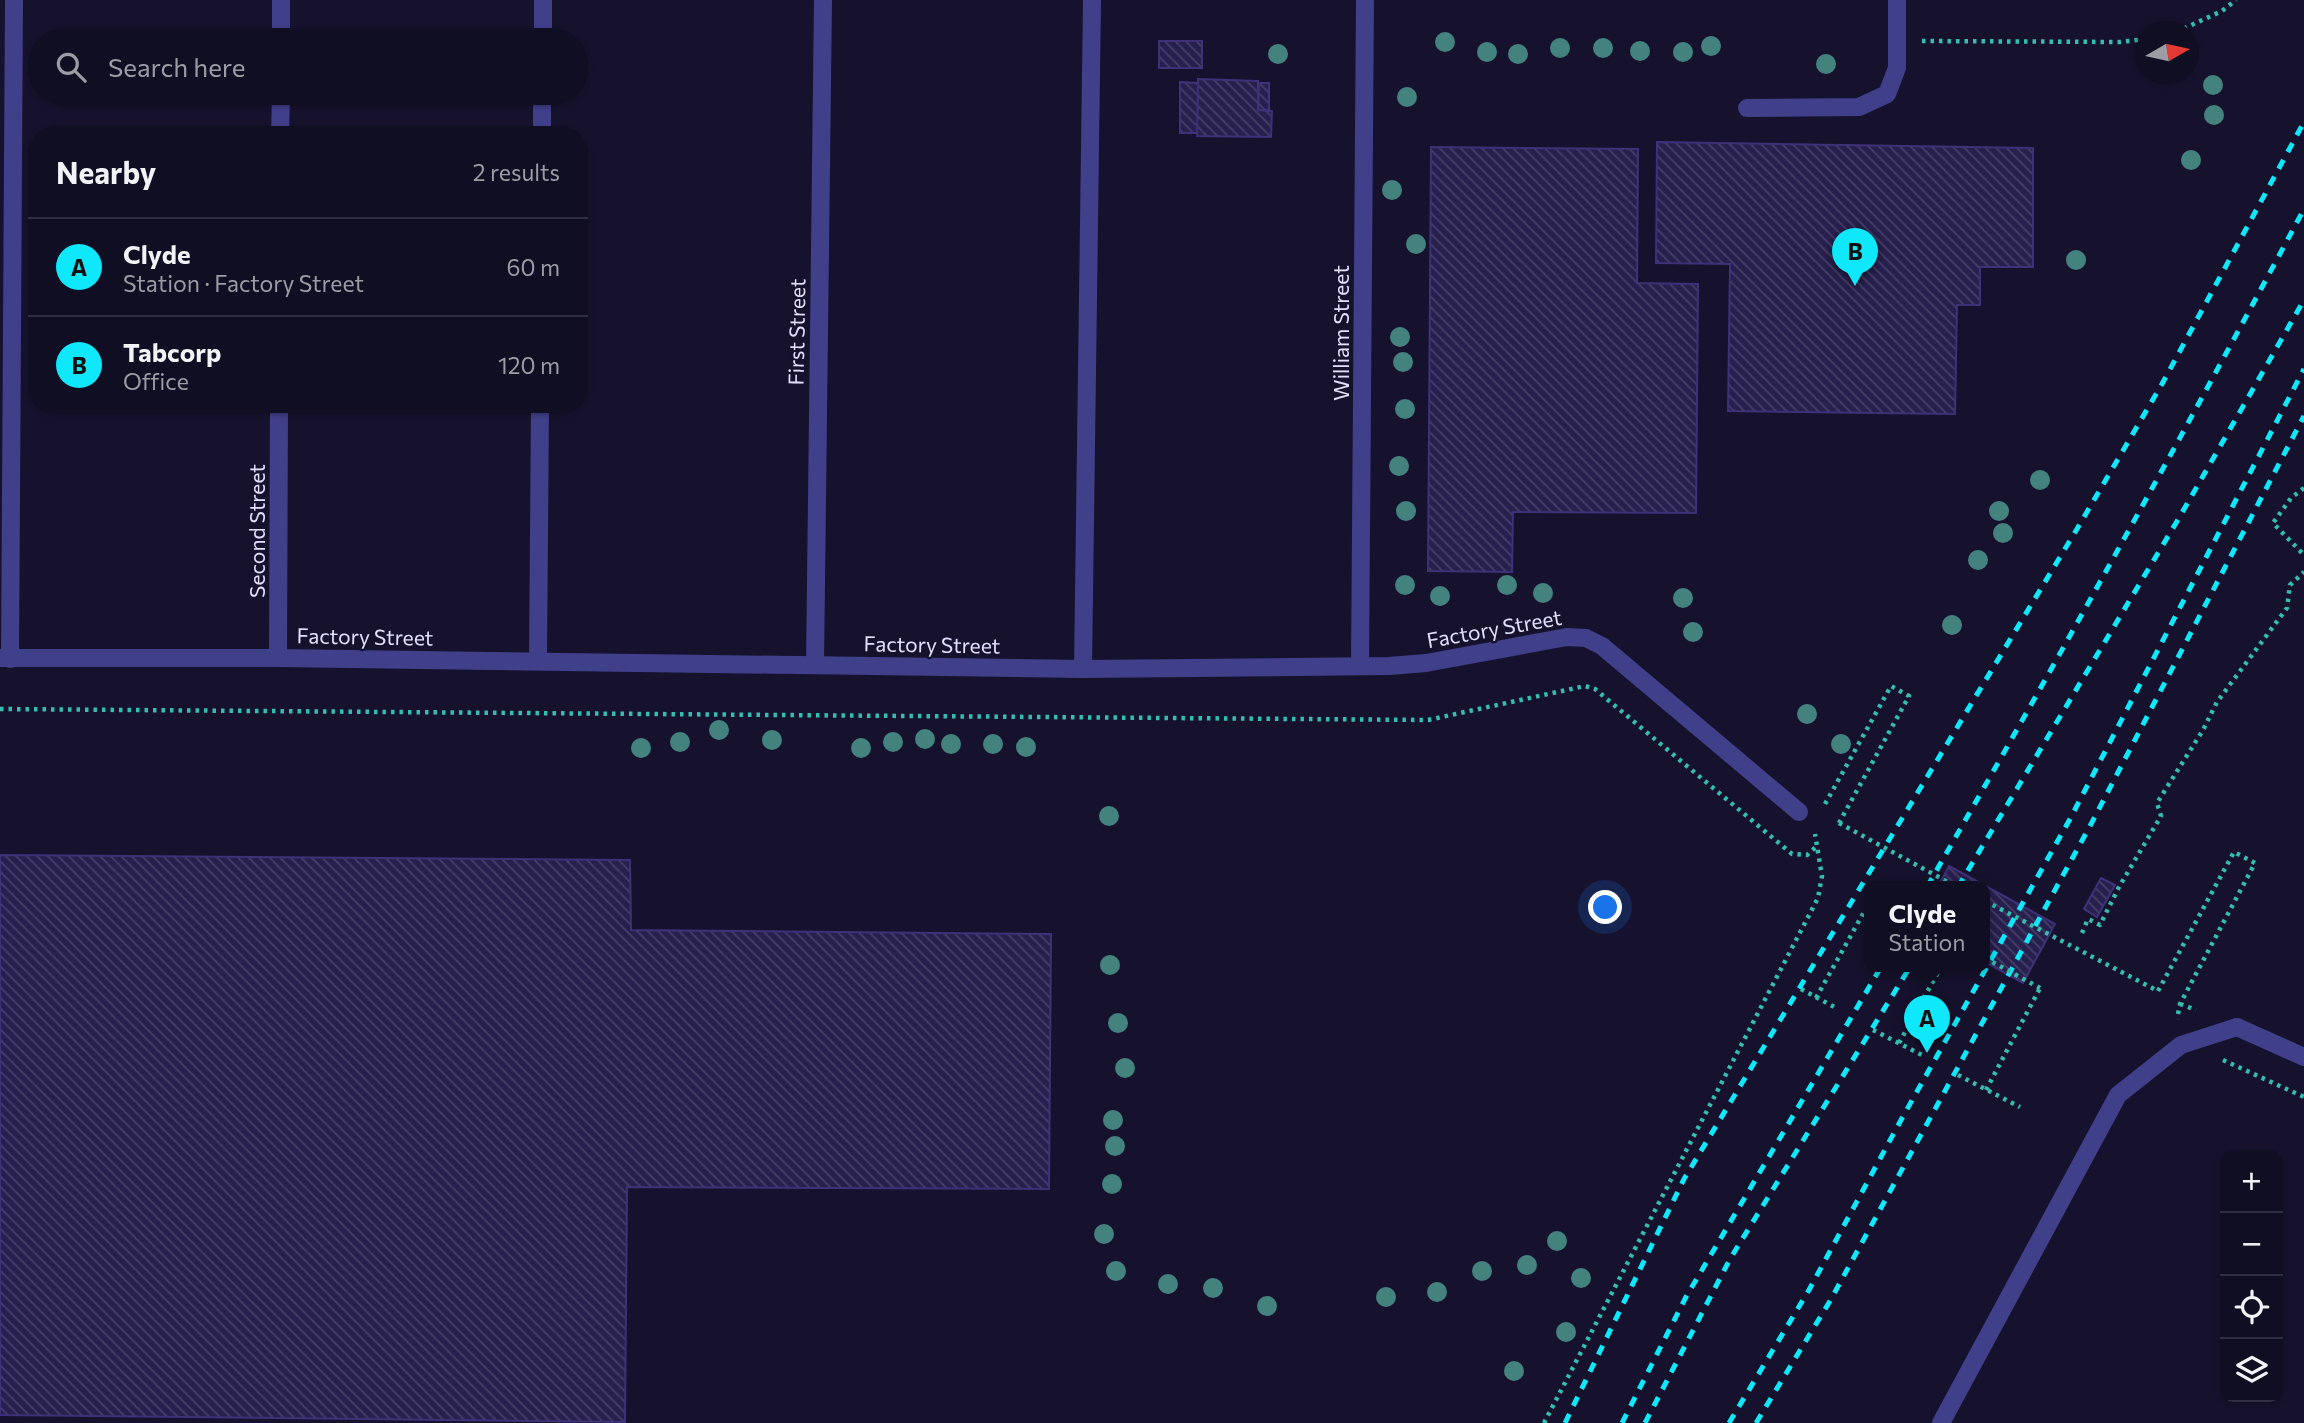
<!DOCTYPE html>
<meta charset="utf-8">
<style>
:root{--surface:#100e22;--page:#19172a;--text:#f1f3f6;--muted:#9c9ca5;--line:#302e40;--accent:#0fe8fa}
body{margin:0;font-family:Commissioner,sans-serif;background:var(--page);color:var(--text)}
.controls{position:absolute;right:21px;bottom:21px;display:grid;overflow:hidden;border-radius:14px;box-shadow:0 2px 5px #0004}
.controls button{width:63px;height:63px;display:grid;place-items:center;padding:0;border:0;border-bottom:2px solid var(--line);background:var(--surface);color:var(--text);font:35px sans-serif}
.compass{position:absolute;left:2136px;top:21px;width:63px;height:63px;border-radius:50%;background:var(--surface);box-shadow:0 2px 5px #0004;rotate:81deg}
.you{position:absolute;left:1606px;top:908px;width:24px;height:24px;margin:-18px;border:5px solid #fff;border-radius:50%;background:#1a73e8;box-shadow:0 0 0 10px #1a73e833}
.badge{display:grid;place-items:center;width:46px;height:46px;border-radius:50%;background:var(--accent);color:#111;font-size:23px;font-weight:700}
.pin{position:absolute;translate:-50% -58px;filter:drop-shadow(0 2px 4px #0008)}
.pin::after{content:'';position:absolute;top:37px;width:24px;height:21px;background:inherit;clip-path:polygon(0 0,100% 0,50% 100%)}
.popup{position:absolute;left:1864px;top:881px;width:126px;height:91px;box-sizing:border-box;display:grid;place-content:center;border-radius:14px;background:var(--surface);filter:drop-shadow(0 2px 5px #0005);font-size:23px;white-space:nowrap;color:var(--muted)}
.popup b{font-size:26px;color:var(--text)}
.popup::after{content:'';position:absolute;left:50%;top:100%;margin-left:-14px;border:14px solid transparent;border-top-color:var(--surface)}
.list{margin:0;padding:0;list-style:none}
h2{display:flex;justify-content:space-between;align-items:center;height:91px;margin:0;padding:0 28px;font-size:30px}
h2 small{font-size:23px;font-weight:400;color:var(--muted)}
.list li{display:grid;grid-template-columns:46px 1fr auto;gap:21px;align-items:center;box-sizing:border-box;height:98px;padding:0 28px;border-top:2px solid var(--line)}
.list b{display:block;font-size:26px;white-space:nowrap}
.list p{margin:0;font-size:23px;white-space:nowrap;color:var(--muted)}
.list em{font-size:23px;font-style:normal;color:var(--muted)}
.icon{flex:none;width:38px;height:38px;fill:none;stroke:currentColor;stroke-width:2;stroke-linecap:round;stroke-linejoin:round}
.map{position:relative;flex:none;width:2304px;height:1423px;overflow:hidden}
.search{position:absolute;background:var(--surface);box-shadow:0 2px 5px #0004;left:28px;top:28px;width:560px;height:77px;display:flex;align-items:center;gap:18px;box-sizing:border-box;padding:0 24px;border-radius:38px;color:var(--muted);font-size:26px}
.panel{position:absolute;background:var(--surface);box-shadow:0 2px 5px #0004;left:28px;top:126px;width:560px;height:287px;border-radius:28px}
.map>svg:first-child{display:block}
</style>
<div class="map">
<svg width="2304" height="1423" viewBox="0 0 2304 1423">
<defs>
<pattern id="building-back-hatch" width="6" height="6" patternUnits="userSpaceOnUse" patternTransform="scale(1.75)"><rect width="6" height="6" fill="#271f4d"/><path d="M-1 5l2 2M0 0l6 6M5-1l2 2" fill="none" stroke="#463f68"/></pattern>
</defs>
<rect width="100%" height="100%" fill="#16122d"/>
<g fill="url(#building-back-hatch)" stroke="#3e3179" stroke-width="2">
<rect x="1159" y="41" width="43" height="27"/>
<path d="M 1198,79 L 1258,81 L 1258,110 L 1272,111 L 1271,137 L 1197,136 Z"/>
<path d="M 1180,82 L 1198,83 L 1197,133 L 1180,133 Z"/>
<path d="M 1259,83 L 1269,83 L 1269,110 L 1258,110 Z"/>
<path d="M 1657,142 L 2033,148 L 2033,267 L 1980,267 L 1980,305 L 1957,305 L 1955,414 L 1728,411 L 1730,264 L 1656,263 Z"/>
<path d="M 1431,147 L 1638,149 L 1637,283 L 1698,284 L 1696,513 L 1513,512 L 1512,572 L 1428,571 Z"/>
<path d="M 0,855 L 630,860 L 631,930 L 1051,934 L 1049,1189 L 627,1187 L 625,1422 L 0,1415 Z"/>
<path d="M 1949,866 L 2055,924 L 2023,983 L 1985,962 L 1985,887 L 1938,887 Z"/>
<path d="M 2101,878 L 2115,885 L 2097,917 L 2084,909 Z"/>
</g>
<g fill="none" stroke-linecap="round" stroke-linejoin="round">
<g stroke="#34bdb1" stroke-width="4.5" stroke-dasharray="3.5 5" stroke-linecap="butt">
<path d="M 2176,32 L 2222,11 L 2236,0"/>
<path d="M 1922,41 L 2120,42 L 2146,39"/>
<path d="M 2304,488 L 2291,498 L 2273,523 L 2304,555"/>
<path d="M 0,709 L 1428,720 L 1585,686 L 1595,689 L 1792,854 L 1807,855 L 1817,846"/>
<path d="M 1825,804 L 1891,686 L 1909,696 L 1839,823"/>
<path d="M 2082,933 L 2088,919 L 2100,925 L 2119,887 L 2161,816 L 2157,803 L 2203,730 L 2217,702 L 2287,608 L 2290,585 L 2304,572"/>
<path d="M 1801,989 L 1838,1009"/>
<path d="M 2158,991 L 2234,852 L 2255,863 L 2180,1004 L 2177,1019"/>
<path d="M 1816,998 L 1869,903"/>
<path d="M 2180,1004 L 2196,1010"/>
<path d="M 1873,1030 L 1926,1057"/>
<path d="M 1899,1043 L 1941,967"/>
<path d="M 2223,1060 L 2304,1097"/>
<path d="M 1958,1075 L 2020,1107"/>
<path d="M 1986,1090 L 2040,988"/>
<path d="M 1544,1423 L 1818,898 L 1822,876 L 1815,834"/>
</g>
<g stroke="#403f8a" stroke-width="18">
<path d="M 543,40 L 543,0"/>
<path d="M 1747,108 L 1859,107 L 1887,94 L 1897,68 L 1897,0"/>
<path d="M 542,135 L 542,93"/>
<path d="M 10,659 L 14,0"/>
<path d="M 538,661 L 540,404"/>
<path d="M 1083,669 L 1092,0"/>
<path d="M 1941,1423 L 2118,1095 L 2181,1045 L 2237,1027"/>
</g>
<g stroke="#403f8a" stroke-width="18">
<path d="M 281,40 L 281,0"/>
<path d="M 280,135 L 281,93"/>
<path d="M 0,658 L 278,658 L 1083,669 L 1389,666 L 1426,663 L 1567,637 L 1586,638 L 1602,646 L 1799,812"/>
<path d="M 278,658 L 279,404"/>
<path d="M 815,665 L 823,0"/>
<path d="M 1360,666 L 1365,0"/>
<path d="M 2237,1027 L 2304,1057"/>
</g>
<g stroke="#0fe8fa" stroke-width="5" stroke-dasharray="10 9" stroke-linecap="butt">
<path d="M 1927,887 C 2056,663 2182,437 2304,209"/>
<path d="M 1958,887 L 2179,518 L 2304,300"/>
<path d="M 1565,1423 L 1684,1179 L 2077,529 L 2162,384 L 2304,122"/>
<path d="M 1622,1423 L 1686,1297 L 1881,967"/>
<path d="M 1645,1423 L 1730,1259 L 1910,967"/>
<path d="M 1729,1423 L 1809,1290 L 1901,1120 L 2070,819 L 2304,369"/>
<path d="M 1756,1423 L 1830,1301 L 2090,826 L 2304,416"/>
</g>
<g stroke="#34bdb1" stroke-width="4.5" stroke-dasharray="3.5 5" stroke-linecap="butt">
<path d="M 1839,823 L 1957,887"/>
<path d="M 1985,901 L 2158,991"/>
<path d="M 1985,958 L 2040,988"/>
</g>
</g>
<g fill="#44837d">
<circle cx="1445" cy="42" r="10"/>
<circle cx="1711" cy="46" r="10"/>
<circle cx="1560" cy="48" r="10"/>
<circle cx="1603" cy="48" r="10"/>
<circle cx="1640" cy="51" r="10"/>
<circle cx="1487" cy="52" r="10"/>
<circle cx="1683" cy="52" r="10"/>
<circle cx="1278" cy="54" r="10"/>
<circle cx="1518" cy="54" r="10"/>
<circle cx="1826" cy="64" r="10"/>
<circle cx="2213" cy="85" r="10"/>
<circle cx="1407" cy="97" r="10"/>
<circle cx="2214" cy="115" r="10"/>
<circle cx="2191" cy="160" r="10"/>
<circle cx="1392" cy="190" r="10"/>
<circle cx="1416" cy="244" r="10"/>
<circle cx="2076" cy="260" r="10"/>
<circle cx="1400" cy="337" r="10"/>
<circle cx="1403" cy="362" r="10"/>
<circle cx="1405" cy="409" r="10"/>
<circle cx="1399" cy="466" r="10"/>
<circle cx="2040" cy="480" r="10"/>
<circle cx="1406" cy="511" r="10"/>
<circle cx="1999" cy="511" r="10"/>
<circle cx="2003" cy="533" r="10"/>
<circle cx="1978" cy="560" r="10"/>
<circle cx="1405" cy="585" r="10"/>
<circle cx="1507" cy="585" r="10"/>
<circle cx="1543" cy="593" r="10"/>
<circle cx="1440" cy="596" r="10"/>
<circle cx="1683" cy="598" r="10"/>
<circle cx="1952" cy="625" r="10"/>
<circle cx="1693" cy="632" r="10"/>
<circle cx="1807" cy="714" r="10"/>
<circle cx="719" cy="730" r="10"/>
<circle cx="925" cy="739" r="10"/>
<circle cx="772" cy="740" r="10"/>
<circle cx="680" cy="742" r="10"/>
<circle cx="893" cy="742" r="10"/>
<circle cx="951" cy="744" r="10"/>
<circle cx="993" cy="744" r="10"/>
<circle cx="1841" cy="744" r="10"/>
<circle cx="1026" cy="747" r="10"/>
<circle cx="641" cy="748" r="10"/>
<circle cx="861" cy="748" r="10"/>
<circle cx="1109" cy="816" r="10"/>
<circle cx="1110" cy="965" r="10"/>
<circle cx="1118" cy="1023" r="10"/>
<circle cx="1125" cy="1068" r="10"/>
<circle cx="1113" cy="1120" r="10"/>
<circle cx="1115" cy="1146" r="10"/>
<circle cx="1112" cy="1184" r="10"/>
<circle cx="1104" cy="1234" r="10"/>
<circle cx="1557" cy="1241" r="10"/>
<circle cx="1527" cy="1265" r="10"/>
<circle cx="1116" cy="1271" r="10"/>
<circle cx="1482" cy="1271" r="10"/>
<circle cx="1581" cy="1278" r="10"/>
<circle cx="1168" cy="1284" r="10"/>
<circle cx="1213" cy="1288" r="10"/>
<circle cx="1437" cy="1292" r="10"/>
<circle cx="1386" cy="1297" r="10"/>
<circle cx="1267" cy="1306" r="10"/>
<circle cx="1566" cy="1332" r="10"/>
<circle cx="1514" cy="1371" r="10"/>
</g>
<g text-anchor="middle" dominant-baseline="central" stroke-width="5" stroke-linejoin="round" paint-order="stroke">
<g font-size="21" fill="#e2dffe" stroke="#16122d">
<text transform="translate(796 332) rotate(-89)">First Street</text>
<text transform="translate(1340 333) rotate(-90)">William Street</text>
<text transform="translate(256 531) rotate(-90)">Second Street</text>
<text transform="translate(1494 628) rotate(-10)">Factory Street</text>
<text transform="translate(365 636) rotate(1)">Factory Street</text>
<text transform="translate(932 644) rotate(1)">Factory Street</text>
</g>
</g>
</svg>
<div class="controls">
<button>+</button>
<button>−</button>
<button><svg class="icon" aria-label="locate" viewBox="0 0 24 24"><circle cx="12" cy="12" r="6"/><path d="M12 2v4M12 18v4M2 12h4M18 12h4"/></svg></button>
<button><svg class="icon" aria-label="layers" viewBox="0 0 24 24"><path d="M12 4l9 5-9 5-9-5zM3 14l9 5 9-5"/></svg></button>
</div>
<svg class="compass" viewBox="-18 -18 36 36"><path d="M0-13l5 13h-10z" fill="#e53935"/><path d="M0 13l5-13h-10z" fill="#9c9ca5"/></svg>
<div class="you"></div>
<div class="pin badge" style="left:1927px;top:1053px">A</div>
<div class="popup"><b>Clyde</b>Station</div>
<div class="pin badge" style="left:1855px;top:286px">B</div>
<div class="search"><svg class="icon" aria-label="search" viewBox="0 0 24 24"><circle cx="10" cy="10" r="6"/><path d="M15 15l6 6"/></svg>Search here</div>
<section class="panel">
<h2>Nearby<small>2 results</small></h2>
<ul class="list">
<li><span class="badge">A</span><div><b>Clyde</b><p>Station · Factory Street</p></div><em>60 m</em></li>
<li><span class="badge">B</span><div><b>Tabcorp</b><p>Office</p></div><em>120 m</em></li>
</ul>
</section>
</div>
